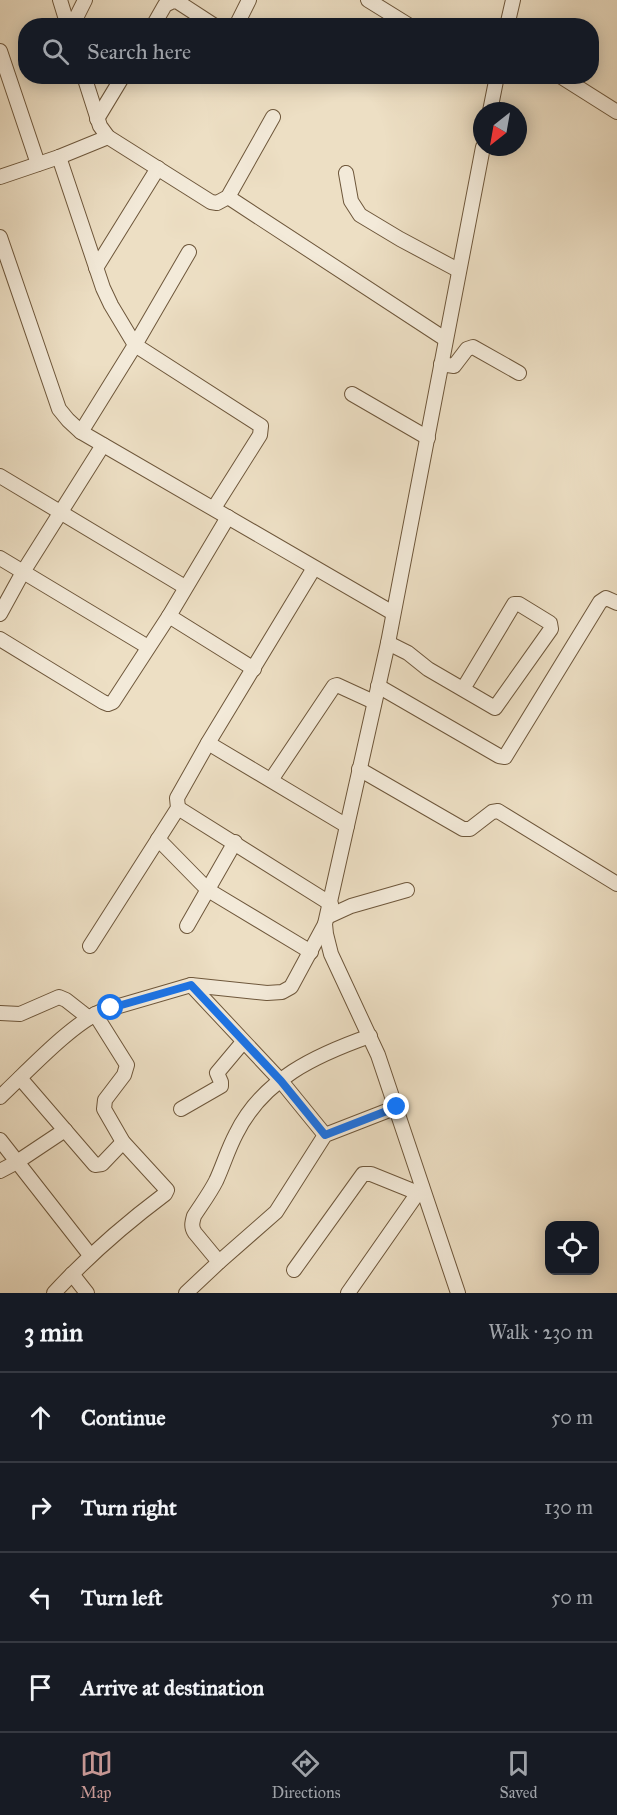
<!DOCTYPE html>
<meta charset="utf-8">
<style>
:root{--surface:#171b24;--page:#20242c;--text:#f1f3f6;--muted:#9ea1a6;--line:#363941;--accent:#c59692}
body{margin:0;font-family:"IM FELL Great Primer",serif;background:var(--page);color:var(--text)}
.controls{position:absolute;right:18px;bottom:18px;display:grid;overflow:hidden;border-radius:12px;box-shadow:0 3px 15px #0003}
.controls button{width:54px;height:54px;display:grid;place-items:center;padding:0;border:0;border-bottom:2px solid var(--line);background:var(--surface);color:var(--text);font:30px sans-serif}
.compass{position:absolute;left:473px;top:102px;width:54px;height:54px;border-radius:50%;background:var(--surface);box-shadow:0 3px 15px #0003;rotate:211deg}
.stop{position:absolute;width:18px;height:18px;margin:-14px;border:4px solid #1a73e8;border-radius:50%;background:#fff}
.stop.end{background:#1a73e8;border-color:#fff;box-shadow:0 2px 6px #0008}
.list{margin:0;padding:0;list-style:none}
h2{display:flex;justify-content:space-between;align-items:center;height:78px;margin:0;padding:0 24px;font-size:26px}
h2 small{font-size:20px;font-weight:400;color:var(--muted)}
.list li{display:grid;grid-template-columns:39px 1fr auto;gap:18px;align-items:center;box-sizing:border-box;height:90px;padding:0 24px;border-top:2px solid var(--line)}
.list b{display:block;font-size:22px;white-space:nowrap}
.list em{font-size:20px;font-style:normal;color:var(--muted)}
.icon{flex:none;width:33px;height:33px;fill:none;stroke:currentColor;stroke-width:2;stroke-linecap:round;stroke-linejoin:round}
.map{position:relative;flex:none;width:617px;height:1293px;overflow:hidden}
.search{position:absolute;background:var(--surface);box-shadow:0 3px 15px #0003;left:18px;right:18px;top:18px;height:66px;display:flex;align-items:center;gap:15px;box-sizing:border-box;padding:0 21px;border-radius:24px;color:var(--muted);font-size:22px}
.sheet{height:438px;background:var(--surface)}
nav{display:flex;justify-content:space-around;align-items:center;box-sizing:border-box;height:84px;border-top:2px solid var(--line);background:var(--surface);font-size:16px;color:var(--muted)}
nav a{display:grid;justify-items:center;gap:3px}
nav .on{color:var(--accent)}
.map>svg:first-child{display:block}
</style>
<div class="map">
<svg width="617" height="1293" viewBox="0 0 617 1293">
<rect width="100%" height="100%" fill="#eddfc4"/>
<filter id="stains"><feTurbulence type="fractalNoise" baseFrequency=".00333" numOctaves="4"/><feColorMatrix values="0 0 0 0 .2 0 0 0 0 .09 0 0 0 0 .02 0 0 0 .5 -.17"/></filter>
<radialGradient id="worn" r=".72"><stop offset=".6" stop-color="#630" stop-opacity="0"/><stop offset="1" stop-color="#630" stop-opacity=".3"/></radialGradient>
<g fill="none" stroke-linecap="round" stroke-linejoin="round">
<defs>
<g id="minor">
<path d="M 60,0 L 68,26"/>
<path d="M 368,0 L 410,26"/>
<path d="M 72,26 L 85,0"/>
<path d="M 153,26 L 165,5 L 173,1 L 178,2 L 215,26"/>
<path d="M 236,26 L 249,0"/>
<path d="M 507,26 L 513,0"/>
<path d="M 0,51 L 38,164"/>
<path d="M 84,76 L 100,126 L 108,137 L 211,202 L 217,203 L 228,197 L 273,117"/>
<path d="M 560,76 L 617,112"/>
<path d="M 490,111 L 497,76"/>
<path d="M 97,119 L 123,76"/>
<path d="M 59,157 L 103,288 L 111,305 L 135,345 L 81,432"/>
<path d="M 346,173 L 351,201 L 360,215 L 400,239 L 458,270"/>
<path d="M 0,177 L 59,157 L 108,137"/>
<path d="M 228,197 L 445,339"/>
<path d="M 0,237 L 59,409 L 68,420 L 81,432 L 393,613"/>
<path d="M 189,252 L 135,345 L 261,426 L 260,435 L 214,508"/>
<path d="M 96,268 L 158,168"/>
<path d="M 441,364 L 454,366 L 467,349 L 473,347 L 519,373"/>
<path d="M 352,394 L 428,438"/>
<path d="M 0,476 L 185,587"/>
<path d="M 0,558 L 148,647"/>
<path d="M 0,614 L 23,572 L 103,445"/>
<path d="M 169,616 L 254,669"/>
<path d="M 0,639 L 103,702 L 108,704 L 113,702 L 169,616 L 228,517"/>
<path d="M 388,643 L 408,653 L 428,669 L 495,708 L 551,629 L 550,623 L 519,604 L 514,604 L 463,689"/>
<path d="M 378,686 L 499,756 L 505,757 L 600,602 L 606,598 L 617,603"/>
<path d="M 208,743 L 347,826"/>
<path d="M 359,769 L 463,829 L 470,829 L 492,812 L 498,811 L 617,884"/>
<path d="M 271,780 L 334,686 L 337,685 L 374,702"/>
<path d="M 178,808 L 331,904"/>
<path d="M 158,839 L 208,890 L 311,952"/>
<path d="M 327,917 L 351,906 L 407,890"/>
<path d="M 187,926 L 235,842"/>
<path d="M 90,946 L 178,808 L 177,798 L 208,743 L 314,568"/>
<path d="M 191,985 L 281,1081 L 325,1135"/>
<path d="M 0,1013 L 20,1014 L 59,997 L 66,1000 L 89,1018"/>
<path d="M 20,1078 L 95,1165 L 102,1164 L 123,1142"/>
<path d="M 0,1097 C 26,1073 71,1024 102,1011 L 191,985 L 267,993 L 282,992 L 291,987 L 325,924"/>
<path d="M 181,1109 L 221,1086 L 221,1082 L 217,1073 L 243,1042"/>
<path d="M 0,1140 L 90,1255"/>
<path d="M 0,1171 L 17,1162 L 65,1130"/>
<path d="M 219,1262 L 276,1212 L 325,1135 L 397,1107"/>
<path d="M 294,1270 L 363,1174 L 371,1174 L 418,1193"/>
<path d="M 72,1274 L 87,1293"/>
<path d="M 54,1293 C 88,1256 125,1224 165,1194 L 167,1190 L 123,1142 L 104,1109 L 105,1100 L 124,1075 L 127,1065 L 95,1014"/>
<path d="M 186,1293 L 219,1262 L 195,1233 C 191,1227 192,1223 194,1216 C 201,1205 210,1193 216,1181 C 223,1166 228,1149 236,1134 C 263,1079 316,1055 370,1036"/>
<path d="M 348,1293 L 422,1187"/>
<path d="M 458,1293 L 378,1055 L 331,954 L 326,934 L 325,924 L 388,643 L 483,147"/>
</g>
</defs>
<use href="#minor" stroke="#6e573b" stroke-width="16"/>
<use href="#minor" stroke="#f3ead9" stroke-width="14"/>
</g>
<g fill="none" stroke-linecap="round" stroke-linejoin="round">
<path stroke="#1a73e8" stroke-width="8" d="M 111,1008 L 191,985 L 281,1081 L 325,1135 L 397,1107"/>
</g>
<rect width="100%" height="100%" filter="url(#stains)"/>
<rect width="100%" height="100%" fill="url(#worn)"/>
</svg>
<div class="controls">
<button><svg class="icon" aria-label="locate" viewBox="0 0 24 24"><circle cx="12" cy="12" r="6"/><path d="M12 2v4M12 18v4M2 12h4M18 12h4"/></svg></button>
</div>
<svg class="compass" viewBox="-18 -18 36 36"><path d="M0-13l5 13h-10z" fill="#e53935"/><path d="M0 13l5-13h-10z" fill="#9ea1a6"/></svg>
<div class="stop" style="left:111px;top:1008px"></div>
<div class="stop end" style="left:397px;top:1107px"></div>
<div class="search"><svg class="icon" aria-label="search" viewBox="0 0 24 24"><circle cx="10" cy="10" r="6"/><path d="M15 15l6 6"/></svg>Search here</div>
</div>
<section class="sheet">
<h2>3 min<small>Walk · 230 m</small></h2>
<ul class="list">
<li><svg class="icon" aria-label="ahead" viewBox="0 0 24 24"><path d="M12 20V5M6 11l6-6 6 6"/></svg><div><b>Continue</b></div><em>50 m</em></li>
<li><svg class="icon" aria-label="right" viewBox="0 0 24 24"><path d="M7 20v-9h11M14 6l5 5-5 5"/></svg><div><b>Turn right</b></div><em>130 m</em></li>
<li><svg class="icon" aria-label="left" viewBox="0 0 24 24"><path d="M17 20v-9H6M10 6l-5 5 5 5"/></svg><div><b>Turn left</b></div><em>50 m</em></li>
<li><svg class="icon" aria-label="arrive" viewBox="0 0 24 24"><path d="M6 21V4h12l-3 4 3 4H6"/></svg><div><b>Arrive at destination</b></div></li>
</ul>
</section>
<nav>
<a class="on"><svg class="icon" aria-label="map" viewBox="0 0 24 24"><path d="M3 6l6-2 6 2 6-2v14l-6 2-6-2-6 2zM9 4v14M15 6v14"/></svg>Map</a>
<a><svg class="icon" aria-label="directions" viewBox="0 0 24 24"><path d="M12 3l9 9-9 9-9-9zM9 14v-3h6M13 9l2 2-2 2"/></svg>Directions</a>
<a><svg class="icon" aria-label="saved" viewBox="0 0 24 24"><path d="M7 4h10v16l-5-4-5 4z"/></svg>Saved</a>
</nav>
